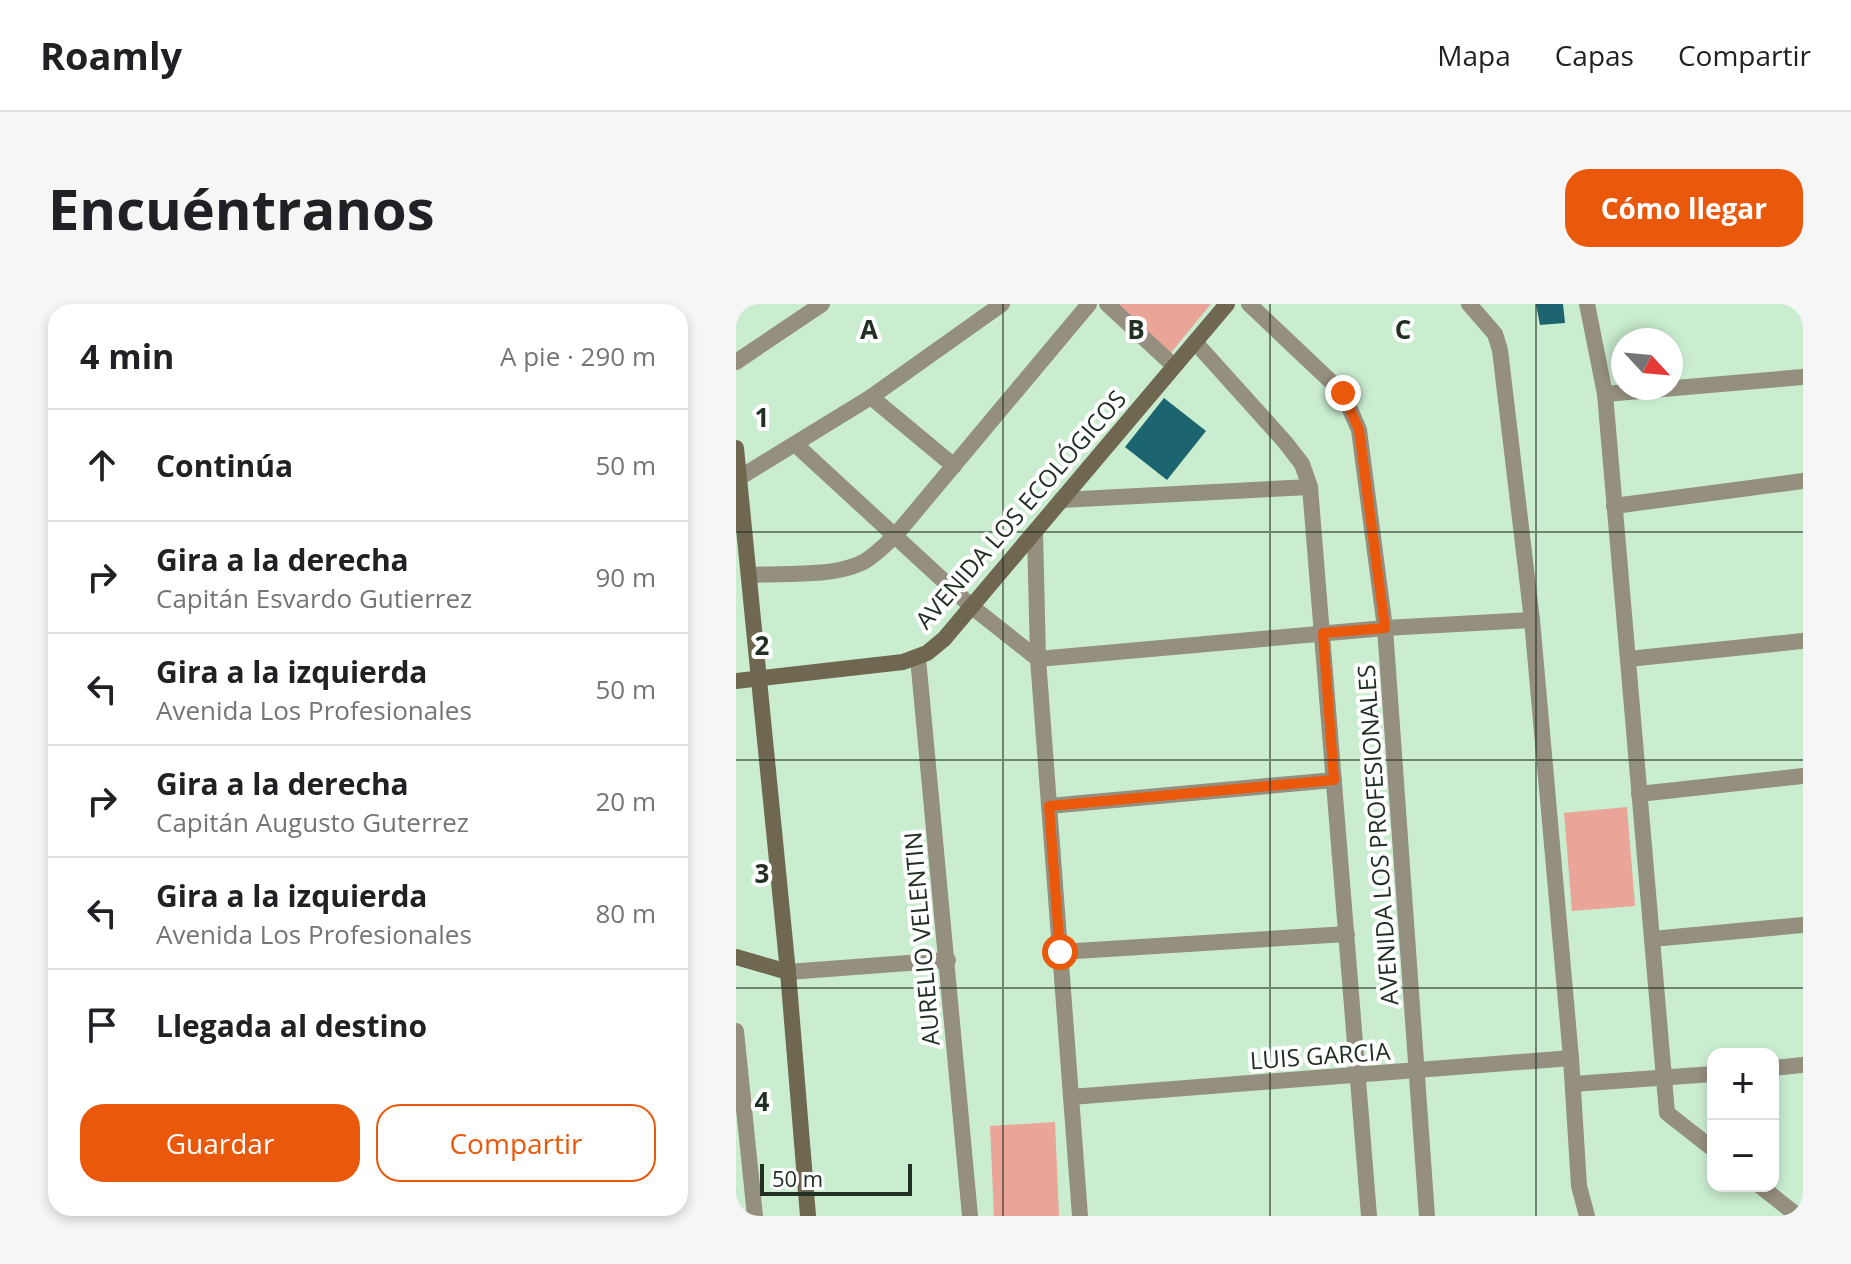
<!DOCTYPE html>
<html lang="es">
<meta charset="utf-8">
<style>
:root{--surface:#fff;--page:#f6f6f6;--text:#202124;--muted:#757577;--line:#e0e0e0;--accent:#ea580c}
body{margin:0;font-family:"Open Sans",sans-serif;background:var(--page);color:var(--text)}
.controls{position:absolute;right:24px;bottom:24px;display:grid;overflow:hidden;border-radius:16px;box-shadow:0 4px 12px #0003}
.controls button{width:72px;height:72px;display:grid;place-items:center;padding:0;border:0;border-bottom:2px solid var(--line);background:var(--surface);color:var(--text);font:40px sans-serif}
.compass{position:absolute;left:875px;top:24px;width:72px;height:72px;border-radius:50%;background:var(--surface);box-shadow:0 4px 12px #0003;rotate:116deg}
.scale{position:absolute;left:24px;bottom:20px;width:152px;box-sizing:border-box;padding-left:8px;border:4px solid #223024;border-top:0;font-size:22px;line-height:28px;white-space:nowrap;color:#223024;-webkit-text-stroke:6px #fff;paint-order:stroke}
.stop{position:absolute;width:24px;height:24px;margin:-18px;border:6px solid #ea580c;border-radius:50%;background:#fff}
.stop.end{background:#ea580c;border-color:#fff;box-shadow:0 2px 8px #0008}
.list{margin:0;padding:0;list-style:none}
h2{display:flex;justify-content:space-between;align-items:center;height:104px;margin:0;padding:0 32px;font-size:34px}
h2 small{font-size:26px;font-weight:400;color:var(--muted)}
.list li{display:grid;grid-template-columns:52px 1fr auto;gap:24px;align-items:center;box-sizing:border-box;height:112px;padding:0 32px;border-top:2px solid var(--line)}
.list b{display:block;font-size:30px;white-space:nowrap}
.list p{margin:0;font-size:26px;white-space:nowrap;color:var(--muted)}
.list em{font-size:26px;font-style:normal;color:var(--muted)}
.actions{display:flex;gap:16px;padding:24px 32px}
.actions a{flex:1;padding:18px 0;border:2px solid var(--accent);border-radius:24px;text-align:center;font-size:28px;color:var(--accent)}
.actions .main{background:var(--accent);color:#fff}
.icon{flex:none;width:44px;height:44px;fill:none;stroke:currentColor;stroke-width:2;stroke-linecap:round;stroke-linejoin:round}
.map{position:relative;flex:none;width:1067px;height:912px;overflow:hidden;border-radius:24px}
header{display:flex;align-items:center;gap:48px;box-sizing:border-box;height:112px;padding:0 40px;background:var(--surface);border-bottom:2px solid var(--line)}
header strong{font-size:38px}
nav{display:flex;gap:44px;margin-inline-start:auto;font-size:28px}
.intro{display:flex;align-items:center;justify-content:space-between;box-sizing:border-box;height:192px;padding:0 48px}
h1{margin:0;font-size:56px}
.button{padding:20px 36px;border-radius:24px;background:var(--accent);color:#fff;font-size:28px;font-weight:700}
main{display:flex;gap:48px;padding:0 48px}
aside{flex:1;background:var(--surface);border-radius:24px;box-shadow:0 4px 12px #0003}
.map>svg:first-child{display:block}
</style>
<header>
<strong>Roamly</strong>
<nav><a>Mapa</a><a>Capas</a><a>Compartir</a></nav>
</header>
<div class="intro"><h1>Encuéntranos</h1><a class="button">Cómo llegar</a></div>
<main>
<aside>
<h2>4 min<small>A pie · 290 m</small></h2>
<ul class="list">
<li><svg class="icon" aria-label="ahead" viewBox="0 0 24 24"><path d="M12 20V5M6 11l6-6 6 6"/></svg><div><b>Continúa</b></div><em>50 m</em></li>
<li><svg class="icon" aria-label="right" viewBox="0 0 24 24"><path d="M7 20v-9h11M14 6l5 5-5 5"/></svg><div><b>Gira a la derecha</b><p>Capitán Esvardo Gutierrez</p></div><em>90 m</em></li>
<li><svg class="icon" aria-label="left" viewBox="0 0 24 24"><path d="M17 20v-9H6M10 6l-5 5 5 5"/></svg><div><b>Gira a la izquierda</b><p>Avenida Los Profesionales</p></div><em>50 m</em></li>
<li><svg class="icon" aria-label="right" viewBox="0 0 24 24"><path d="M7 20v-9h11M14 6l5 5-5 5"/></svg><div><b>Gira a la derecha</b><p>Capitán Augusto Guterrez</p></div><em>20 m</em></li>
<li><svg class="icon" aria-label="left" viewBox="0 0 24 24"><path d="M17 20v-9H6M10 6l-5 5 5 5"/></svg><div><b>Gira a la izquierda</b><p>Avenida Los Profesionales</p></div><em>80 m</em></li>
<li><svg class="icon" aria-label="arrive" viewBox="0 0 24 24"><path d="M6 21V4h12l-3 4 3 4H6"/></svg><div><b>Llegada al destino</b></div></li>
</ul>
<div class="actions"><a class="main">Guardar</a><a>Compartir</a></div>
</aside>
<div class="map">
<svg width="1067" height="912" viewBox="0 0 1067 912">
<rect width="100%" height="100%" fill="#caedd0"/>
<g fill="#eba498">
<path d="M 380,0 L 475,0 L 433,51 Z"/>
<path d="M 891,503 L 899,602 L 836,607 L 828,509 Z"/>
<path d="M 319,818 L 323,912 L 258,912 L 254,822 Z"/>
</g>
<g fill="#1c6570">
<path d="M 800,0 L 827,0 L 829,19 L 804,21 Z"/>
<path d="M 428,94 L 470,127 L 431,176 L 389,143 Z"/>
</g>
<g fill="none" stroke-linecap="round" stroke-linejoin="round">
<g stroke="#958f7f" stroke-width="16">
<path d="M 371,0 L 438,62"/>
<path d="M 513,0 L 607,89 L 623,126 L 649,324 L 691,912"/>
<path d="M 733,0 L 759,30 L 764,46 L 796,316 L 835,754 L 843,882 L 851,912"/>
<path d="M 851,0 L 869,90 L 931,809 L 977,845"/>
<path d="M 459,38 L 549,138 L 566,160 L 574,183 L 633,912"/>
<path d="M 0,58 L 86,0"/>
<path d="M 869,90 L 1067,73"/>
<path d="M 135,93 L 218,162"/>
<path d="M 59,140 L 235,302 L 302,355 L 649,324 L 796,316"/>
<path d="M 3,174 L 135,93 L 266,0"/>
<path d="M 325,196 L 574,183"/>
<path d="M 878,202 L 1067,177"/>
<path d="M 299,228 L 302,355 L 344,912"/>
<path d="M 15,271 C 46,269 94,273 123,260 C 136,255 147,242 158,233 L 353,0"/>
<path d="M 182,354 L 234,912"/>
<path d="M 892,355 L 1067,337"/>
<path d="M 903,490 L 1067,472"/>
<path d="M 313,502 L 598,476"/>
<path d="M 916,635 L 1067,621"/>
<path d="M 324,648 L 611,630"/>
<path d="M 52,668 L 212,656"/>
<path d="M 0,727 L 19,912"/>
<path d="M 1037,764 L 1067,761"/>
<path d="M 837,780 L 977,770"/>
<path d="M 335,793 L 835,754"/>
<path d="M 1024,882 L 1062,912"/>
</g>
<g stroke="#706750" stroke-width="16">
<path d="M 0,144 L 52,668 L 72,912"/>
<path d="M 0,377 L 167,358 L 191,349 L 208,335 L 491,0"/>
<path d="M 0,653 L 52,668"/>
</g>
</g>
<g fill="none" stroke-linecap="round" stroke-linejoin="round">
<path stroke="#ea580c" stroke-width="10" d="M 324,648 L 313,502 L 598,476 L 587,329 L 649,324 L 623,126 L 607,89"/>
</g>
<path fill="none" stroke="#223024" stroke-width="2" stroke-opacity="0.55" d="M 267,0 L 267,912M 534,0 L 534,912M 800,0 L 800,912M 0,228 L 1067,228M 0,456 L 1067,456M 0,684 L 1067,684"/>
<g text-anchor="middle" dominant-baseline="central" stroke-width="8" stroke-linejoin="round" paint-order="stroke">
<g font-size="24" fill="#223024" stroke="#fff">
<text transform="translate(284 205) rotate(-49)">AVENIDA LOS ECOLÓGICOS</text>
<text transform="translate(641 531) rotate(-94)">AVENIDA LOS PROFESIONALES</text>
<text transform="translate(185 635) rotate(-95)">AURELIO VELENTIN</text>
<text transform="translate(584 751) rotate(-4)">LUIS GARCIA</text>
</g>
</g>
<g font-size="26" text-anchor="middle" font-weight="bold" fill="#223024" stroke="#fff" stroke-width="8" stroke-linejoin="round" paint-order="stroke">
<text x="133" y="35">A</text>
<text x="400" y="35">B</text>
<text x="667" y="35">C</text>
<text x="26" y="123">1</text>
<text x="26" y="351">2</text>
<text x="26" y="579">3</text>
<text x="26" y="807">4</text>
</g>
</svg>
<div class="controls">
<button>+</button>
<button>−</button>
</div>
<svg class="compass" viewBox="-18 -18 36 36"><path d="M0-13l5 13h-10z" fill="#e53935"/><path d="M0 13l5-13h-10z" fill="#757577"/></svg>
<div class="scale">50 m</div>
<div class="stop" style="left:324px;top:648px"></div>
<div class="stop end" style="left:607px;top:89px"></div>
</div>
</main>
